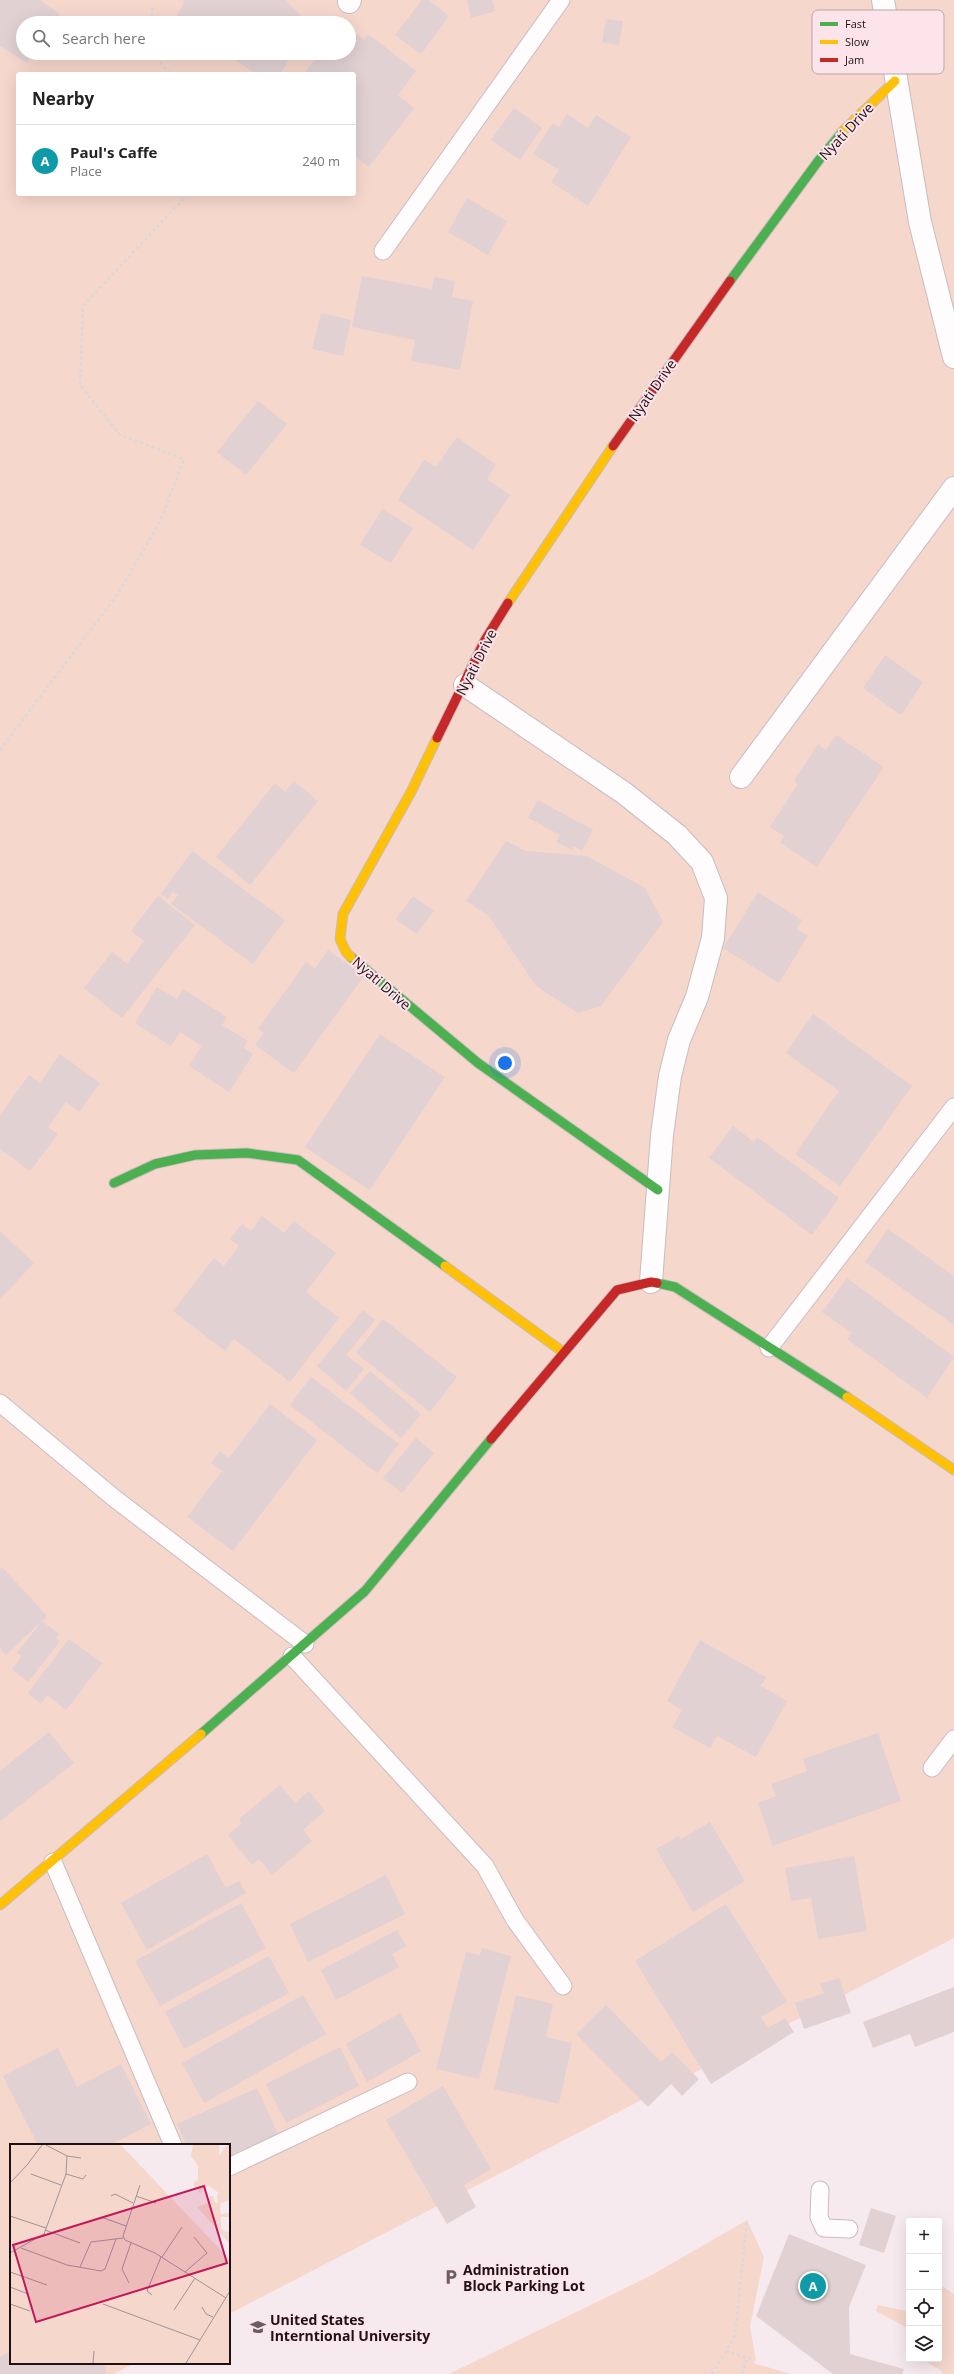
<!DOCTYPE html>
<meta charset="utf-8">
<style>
:root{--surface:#fff;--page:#f6f6f6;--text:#222;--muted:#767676;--line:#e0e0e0;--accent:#1a73e8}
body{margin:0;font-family:"Open Sans",sans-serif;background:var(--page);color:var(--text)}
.controls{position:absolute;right:12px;bottom:12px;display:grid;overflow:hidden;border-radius:4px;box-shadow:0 4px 16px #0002}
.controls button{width:36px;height:36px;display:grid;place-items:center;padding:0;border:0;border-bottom:1px solid var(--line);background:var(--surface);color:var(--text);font:20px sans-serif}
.you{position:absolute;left:505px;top:1063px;width:14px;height:14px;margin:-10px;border:3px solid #fff;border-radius:50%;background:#1a73e8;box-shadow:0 0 0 6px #1a73e833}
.badge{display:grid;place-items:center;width:26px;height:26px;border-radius:50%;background:var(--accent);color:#fff;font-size:13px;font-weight:700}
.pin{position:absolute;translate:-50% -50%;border:2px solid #fff;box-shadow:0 1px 4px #0006}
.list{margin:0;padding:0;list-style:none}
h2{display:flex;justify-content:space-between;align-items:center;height:52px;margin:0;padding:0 16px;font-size:17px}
h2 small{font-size:13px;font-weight:400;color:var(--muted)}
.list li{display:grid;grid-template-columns:26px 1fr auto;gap:12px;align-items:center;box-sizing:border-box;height:72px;padding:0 16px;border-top:1px solid var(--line)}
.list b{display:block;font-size:15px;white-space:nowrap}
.list p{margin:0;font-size:13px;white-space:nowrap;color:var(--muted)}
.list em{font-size:13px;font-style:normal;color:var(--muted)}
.icon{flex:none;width:22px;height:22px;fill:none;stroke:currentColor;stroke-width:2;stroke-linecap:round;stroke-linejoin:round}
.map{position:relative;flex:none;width:954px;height:2374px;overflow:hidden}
.search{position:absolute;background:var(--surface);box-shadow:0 4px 16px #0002;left:16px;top:16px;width:340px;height:44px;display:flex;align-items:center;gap:10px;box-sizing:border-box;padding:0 14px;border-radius:22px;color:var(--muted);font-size:15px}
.panel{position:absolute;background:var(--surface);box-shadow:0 4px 16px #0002;left:16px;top:72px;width:340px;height:124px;border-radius:4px}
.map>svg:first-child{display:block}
</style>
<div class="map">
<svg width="954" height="2374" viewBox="0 0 954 2374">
<rect width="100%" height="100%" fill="#f7eaee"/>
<g fill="#f6d7cc" fill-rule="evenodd">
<path d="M 0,0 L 954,0 L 954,1938 L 229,2314 L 229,2145 L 11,2145 L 11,2363 L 135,2363 L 114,2374 L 0,2374 ZM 23,23 L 349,23 L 349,53 L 23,53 ZM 18,74 L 354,74 L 354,194 L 18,194 Z"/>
<path d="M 747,2220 L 764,2257 L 750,2327 L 756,2360 L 753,2363 L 791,2374 L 713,2374 L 723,2358 L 712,2374 L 449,2374 L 650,2276 Z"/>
<path d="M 939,2284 L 954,2294 L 954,2374 L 942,2374 L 942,2371 L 921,2359 L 939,2359 Z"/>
<path d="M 909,2301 L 909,2329 L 876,2311 L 878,2305 L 906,2311 Z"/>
</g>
<g fill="#e1d1d3">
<path d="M 0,0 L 40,0 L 60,14 L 54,23 L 23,23 L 23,53 L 34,53 L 27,63 L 0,46 Z"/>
<path d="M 185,0 L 285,0 L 308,23 L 182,23 L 176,18 Z"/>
<path d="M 422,0 L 428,0 L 449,16 L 421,54 L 395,35 Z"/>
<path d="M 467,0 L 492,0 L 496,11 L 471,18 Z"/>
<path d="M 606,19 L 623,21 L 619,45 L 602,42 Z"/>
<path d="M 349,28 L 364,40 L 368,34 L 416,71 L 398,95 L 414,108 L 369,167 L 354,156 L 354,74 L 304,74 L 320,53 L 349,53 Z"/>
<path d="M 225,53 L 293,53 L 280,74 L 256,74 Z"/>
<path d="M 514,108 L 542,128 L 520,160 L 491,140 Z"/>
<path d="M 567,114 L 588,128 L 596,115 L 631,137 L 588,206 L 551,182 L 559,170 L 533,154 L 553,123 L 559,127 Z"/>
<path d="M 467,198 L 507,221 L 488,255 L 448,232 Z"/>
<path d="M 362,276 L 432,289 L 434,277 L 455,281 L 452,297 L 473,301 L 460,370 L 411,361 L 415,340 L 352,327 Z"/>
<path d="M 321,313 L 351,320 L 343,356 L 312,349 Z"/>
<path d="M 258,401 L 287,424 L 246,475 L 217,452 Z"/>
<path d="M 457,437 L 496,465 L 487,479 L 510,495 L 473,550 L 398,500 L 424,460 L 436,467 Z"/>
<path d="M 382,509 L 413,528 L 391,563 L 360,545 Z"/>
<path d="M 885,655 L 923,682 L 901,715 L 863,688 Z"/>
<path d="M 836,735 L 884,767 L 817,867 L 780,842 L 784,836 L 770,827 L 798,784 L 794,781 L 818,744 L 826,750 Z"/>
<path d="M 294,781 L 318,801 L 250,885 L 216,857 L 275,783 L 285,792 Z"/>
<path d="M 538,800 L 593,830 L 582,851 L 574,846 L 572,850 L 556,842 L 560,835 L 528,818 Z"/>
<path d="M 506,841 L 526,851 L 587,856 L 645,888 L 663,922 L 601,1006 L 578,1013 L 536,986 L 489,916 L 466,901 Z"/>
<path d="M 192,851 L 285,920 L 253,964 L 171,904 L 178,895 L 173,892 L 168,899 L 161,894 Z"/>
<path d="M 758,892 L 802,920 L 796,929 L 808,936 L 779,983 L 723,948 Z"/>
<path d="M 158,896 L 195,925 L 122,1018 L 84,988 L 112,952 L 127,964 L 144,941 L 131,931 Z"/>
<path d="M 413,896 L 434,911 L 416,934 L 396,919 Z"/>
<path d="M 328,950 L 364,976 L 294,1073 L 255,1045 L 264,1033 L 258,1029 L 306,962 L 315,969 Z"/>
<path d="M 157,987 L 177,999 L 183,989 L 227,1017 L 222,1025 L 248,1041 L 244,1048 L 253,1054 L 229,1092 L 189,1066 L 202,1046 L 180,1032 L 171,1046 L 135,1023 Z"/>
<path d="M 813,1014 L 912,1086 L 840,1186 L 795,1154 L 839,1091 L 786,1053 Z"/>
<path d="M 380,1034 L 445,1077 L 370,1190 L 305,1147 Z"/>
<path d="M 60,1054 L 100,1083 L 79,1112 L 66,1102 L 48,1127 L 58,1134 L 30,1171 L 0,1149 L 0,1115 L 29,1075 L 40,1083 Z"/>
<path d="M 733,1126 L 754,1142 L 757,1137 L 839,1198 L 812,1235 L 709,1158 Z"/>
<path d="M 262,1216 L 284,1233 L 294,1221 L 336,1253 L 306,1292 L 339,1318 L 290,1382 L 234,1339 L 225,1351 L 173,1311 L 214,1258 L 224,1266 L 239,1246 L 230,1239 L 242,1224 L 251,1231 Z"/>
<path d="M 888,1229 L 954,1276 L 954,1325 L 865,1262 Z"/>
<path d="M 0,1231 L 34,1263 L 0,1299 Z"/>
<path d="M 847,1278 L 954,1357 L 927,1398 L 847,1339 L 852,1333 L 822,1312 Z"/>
<path d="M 363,1310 L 375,1320 L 346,1355 L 364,1369 L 346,1391 L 317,1366 Z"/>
<path d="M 383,1319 L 457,1377 L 430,1412 L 356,1353 Z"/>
<path d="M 370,1371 L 421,1414 L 401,1438 L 350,1393 Z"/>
<path d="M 311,1377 L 399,1444 L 377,1473 L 290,1405 Z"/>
<path d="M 270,1404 L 317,1440 L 233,1551 L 187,1517 L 222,1471 L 211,1463 L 220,1451 L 229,1458 Z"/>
<path d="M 416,1438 L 434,1453 L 402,1493 L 383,1478 Z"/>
<path d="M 2,1567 L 47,1616 L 6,1655 L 0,1648 L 0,1569 Z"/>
<path d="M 42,1621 L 59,1634 L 56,1638 L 60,1641 L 28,1682 L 12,1669 L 22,1656 L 17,1653 Z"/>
<path d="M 69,1639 L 102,1663 L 66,1710 L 47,1695 L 41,1704 L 28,1693 Z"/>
<path d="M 700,1640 L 766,1677 L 761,1686 L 787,1701 L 756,1757 L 717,1736 L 710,1748 L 672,1727 L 682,1710 L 667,1701 Z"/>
<path d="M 49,1732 L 74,1763 L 0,1821 L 0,1771 Z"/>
<path d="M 878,1733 L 901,1801 L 773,1846 L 758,1803 L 776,1796 L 771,1784 L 807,1771 L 803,1759 Z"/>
<path d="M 280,1785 L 295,1803 L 309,1791 L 325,1811 L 303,1830 L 312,1841 L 272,1875 L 259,1859 L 252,1865 L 228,1835 L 242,1823 L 239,1819 Z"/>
<path d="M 710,1822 L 745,1881 L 693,1912 L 656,1849 L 679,1836 L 680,1840 Z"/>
<path d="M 207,1854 L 226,1888 L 239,1881 L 246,1893 L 147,1950 L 121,1903 Z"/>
<path d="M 854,1856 L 867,1931 L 818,1939 L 811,1898 L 791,1901 L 785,1868 Z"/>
<path d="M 386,1875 L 405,1914 L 308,1962 L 290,1924 Z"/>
<path d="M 241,1903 L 266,1948 L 160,2006 L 135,1961 Z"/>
<path d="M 726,1904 L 787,2002 L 761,2017 L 768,2028 L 785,2018 L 794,2032 L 711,2084 L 635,1961 Z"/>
<path d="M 397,1930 L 406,1946 L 392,1954 L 399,1967 L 336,2000 L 321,1970 Z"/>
<path d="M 482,1948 L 511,1956 L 479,2079 L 436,2069 L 466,1952 L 480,1955 Z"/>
<path d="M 269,1956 L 289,1993 L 184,2049 L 165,2012 Z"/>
<path d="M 839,1978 L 851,2013 L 804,2029 L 795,2003 L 824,1993 L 820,1984 Z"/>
<path d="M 954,1987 L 954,2032 L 915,2047 L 910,2034 L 873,2048 L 863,2022 Z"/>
<path d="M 303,1995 L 326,2034 L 204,2103 L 182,2063 Z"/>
<path d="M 516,1995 L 553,2004 L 546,2037 L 572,2043 L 559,2104 L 494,2089 Z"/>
<path d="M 606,2005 L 661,2062 L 672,2052 L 699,2079 L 682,2096 L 671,2084 L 648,2107 L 576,2034 Z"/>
<path d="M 400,2013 L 421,2051 L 367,2082 L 346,2044 Z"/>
<path d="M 340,2047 L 359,2086 L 286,2123 L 266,2084 Z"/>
<path d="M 58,2048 L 77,2087 L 121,2064 L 151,2124 L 110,2145 L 38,2145 L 3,2076 Z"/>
<path d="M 443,2086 L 491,2169 L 464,2185 L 476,2207 L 447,2224 L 386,2120 Z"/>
<path d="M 257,2088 L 279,2136 L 229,2159 L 229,2145 L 186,2145 L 177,2124 Z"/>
<path d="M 871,2208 L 896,2216 L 884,2253 L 859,2245 Z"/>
<path d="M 789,2234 L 866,2265 L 849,2307 L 850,2354 L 904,2369 L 902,2374 L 833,2374 L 756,2316 Z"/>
<path d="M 11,2351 L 11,2363 L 103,2363 L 107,2372 L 103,2374 L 0,2374 L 0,2357 Z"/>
</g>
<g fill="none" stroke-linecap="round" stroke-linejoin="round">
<defs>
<g id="lane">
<path d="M 383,251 L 561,0"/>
<path d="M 769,1348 L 954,1107"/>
<path d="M 0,1403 L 114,1498 L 305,1644"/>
<path d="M 292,1656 L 485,1866 L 515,1920 L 563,1986"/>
<path d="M 932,1768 L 954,1739"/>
<path d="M 53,1862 L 173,2145"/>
<path d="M 229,2167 L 408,2082"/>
<path d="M 820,2190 L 819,2217 L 824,2228 L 849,2229"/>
</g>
<g id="street">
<path d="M 883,0 L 920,222 L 954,357"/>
<path d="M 349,2 L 350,0"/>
<path d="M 465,685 L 624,793 L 677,835 L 702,862 L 716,898 L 713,938 L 697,997 L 679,1040 L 670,1076 L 662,1135 L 651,1282"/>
<path d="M 741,777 L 954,488"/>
</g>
<g id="fast">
<path d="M 730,281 L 819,160 L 843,131"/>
<path d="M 351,957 L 478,1063 L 658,1190"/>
<path d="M 114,1183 L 155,1164 L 195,1155 L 247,1153 L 298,1160 L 445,1266"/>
<path d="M 657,1283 L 675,1287 L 847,1397"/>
<path d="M 201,1734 L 365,1591 L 491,1439"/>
</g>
<g id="slow">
<path d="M 843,131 L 895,81"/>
<path d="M 508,603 L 613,446"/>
<path d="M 351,957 L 346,952 L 340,939 L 343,914 L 411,792 L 437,738"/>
<path d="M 445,1266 L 563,1352"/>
<path d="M 847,1397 L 954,1470"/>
<path d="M 0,1905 L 201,1734"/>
</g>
<g id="jam">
<path d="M 613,446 L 730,281"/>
<path d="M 437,738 L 485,640 L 508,603"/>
<path d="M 491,1439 L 617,1290 L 651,1282 L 657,1283"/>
</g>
</defs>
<use href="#lane" stroke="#c9bcc0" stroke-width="19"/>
<use href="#street" stroke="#c9bcc0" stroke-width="24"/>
<use href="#fast" stroke="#c9bcc0" stroke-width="11"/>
<use href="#slow" stroke="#c9bcc0" stroke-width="11"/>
<use href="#jam" stroke="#c9bcc0" stroke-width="11"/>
<g stroke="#dcd8da" stroke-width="2.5" stroke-dasharray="3 3" stroke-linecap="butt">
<path d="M 151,23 L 153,5"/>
<path d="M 152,53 L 170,74"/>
<path d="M 0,750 L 117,595 L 160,522 L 184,459 L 120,435 L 80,385 L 83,306 L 188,194"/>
<path d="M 726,2351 L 747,2358"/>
<path d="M 712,2374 L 735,2336 L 747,2220"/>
<path d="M 742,2374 L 747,2358 L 754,2359"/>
</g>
<use href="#lane" stroke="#fefcfc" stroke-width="17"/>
<use href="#street" stroke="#fefcfc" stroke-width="22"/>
<use href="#fast" stroke="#4caf50" stroke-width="9"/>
<use href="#slow" stroke="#ffc107" stroke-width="9"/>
<use href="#jam" stroke="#c62828" stroke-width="9"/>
</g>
<defs>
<symbol id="parking-bare" viewBox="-9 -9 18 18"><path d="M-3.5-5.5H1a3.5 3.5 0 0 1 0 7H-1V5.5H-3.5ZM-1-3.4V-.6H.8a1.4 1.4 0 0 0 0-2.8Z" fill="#6a5d62" stroke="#fde4eb" stroke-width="2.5" paint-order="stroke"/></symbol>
<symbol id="university-bare" viewBox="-9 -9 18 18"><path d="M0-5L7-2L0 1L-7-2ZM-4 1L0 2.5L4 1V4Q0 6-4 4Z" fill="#6a5d62" stroke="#fde4eb" stroke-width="2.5" paint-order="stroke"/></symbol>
</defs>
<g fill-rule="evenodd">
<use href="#parking-bare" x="440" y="2266" width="22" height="22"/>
<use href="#university-bare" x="247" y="2316" width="22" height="22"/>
</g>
<g text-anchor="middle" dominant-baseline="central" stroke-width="4" stroke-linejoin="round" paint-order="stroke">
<g font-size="14" fill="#1e1116" stroke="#fde4eb">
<text transform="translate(846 131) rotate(-47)">Nyati Drive</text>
<text transform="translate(652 390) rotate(-55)">Nyati Drive</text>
<text transform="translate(476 662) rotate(-63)">Nyati Drive</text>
<text transform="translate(382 983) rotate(41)">Nyati Drive</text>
</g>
<g font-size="14" font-weight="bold" fill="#1e1116" stroke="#fde4eb" text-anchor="start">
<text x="463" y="2269">Administration<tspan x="463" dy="16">Block Parking Lot</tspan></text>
<text x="270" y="2319">United States<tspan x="270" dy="16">Interntional University</tspan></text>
</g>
</g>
<g transform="translate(10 2144)">
<rect width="220" height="220" fill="#f7eaee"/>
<path d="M 0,1 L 111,1 L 220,116 L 220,219 L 0,219 ZM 183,1 L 209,1 L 209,11 L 217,1 L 220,1 L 220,56 L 211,59 L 210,65 L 211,70 L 220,69 L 220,73 L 211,73 L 211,83 L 215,88 L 220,87 L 220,100 L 187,63 L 198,59 L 200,52 L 203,52 L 205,58 L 208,59 L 207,51 L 209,49 L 199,42 L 194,43 L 190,50 L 187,43 L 184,43 L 184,38 L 188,36 L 188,22 L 181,12 Z" fill="#f6d7cc"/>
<path fill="none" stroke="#a09398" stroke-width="1" d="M 57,12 L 71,14M 21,30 L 51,41M 56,30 L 73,35 L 76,31M 0,39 L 17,21 L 32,1M 130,41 L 113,92 L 115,96 L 145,109 L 216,154M 101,52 L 105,50 L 123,59M 126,52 L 146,59M 0,72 L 36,84M 91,73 L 116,82M 35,86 L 70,99M 11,104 L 57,121 L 91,127 L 95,125 L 106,95M 0,109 L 34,90 L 56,30 L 57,12 L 36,1M 152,113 L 172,83M 70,123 L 81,98 L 113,94M 0,128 L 37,141M 175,128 L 197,109 L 184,93M 119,139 L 112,125 L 121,99M 0,143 L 18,150M 142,151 L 137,147 L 151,113M 0,160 L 20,167M 93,160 L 190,196M 192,163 L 196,170 L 203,173M 164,166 L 185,134M 83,219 L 84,207M 176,219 L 220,147"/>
<path fill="#c2185b" fill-opacity="0.15" stroke="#c2185b" stroke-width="2" d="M 194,42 L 217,119 L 26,178 L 3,101 Z"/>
<rect width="220" height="220" fill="none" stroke="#1e1116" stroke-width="2"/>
</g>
<rect x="812" y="10" width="132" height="64" rx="6" fill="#fde4eb" stroke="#baa5ab" stroke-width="1"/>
<rect x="820" y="22" width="18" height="4" fill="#4caf50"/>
<rect x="820" y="40" width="18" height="4" fill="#ffc107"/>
<rect x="820" y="58" width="18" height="4" fill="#c62828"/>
<g font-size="11" fill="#1e1116">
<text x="845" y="28">Fast</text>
<text x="845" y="46">Slow</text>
<text x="845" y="64">Jam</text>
</g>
</svg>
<div class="controls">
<button>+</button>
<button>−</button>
<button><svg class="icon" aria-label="locate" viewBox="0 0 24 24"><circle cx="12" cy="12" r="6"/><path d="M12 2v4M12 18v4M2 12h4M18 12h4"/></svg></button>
<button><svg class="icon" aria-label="layers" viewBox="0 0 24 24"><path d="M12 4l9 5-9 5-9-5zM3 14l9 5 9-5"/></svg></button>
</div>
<div class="you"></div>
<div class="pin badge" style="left:813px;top:2286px;background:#0f9aa8">A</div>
<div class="search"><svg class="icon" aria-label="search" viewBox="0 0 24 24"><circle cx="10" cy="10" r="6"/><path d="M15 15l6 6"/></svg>Search here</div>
<section class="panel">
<h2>Nearby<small></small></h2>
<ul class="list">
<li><span class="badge" style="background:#0f9aa8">A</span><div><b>Paul's Caffe</b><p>Place</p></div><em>240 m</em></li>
</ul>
</section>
</div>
